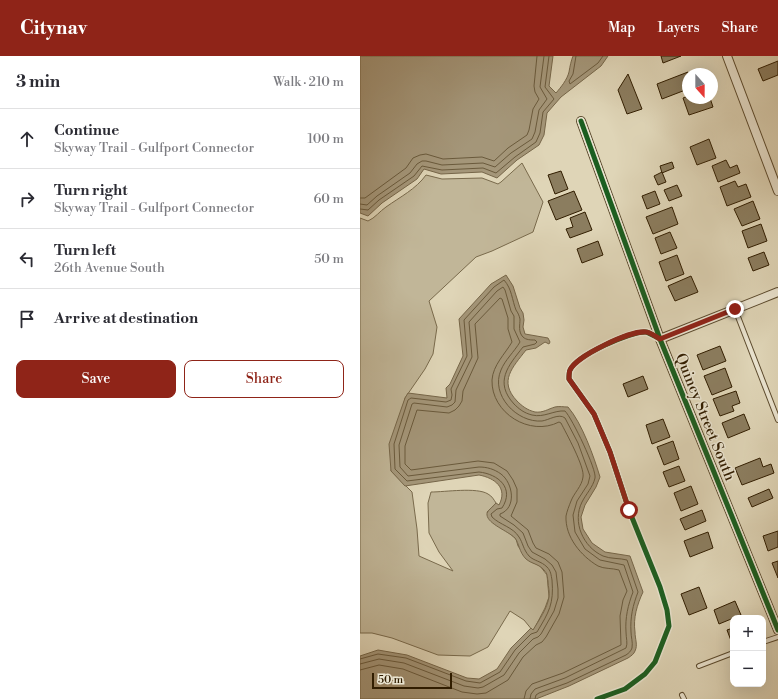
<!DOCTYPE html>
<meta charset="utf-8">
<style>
:root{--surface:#fff;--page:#f7f7f7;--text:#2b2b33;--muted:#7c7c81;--line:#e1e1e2;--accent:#8f2418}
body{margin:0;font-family:"Libre Bodoni",serif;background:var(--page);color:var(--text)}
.controls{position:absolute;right:12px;bottom:12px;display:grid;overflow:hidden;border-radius:8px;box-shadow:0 4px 16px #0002}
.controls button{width:36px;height:36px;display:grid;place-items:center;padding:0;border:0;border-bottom:1px solid var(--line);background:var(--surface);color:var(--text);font:20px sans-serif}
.compass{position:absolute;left:322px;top:12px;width:36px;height:36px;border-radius:50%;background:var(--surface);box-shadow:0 4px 16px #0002;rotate:159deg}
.scale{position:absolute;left:12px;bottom:10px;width:80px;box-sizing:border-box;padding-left:4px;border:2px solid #311d00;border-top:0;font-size:11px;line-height:14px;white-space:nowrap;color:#311d00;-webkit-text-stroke:3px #eae4d0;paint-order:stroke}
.stop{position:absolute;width:12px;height:12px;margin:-9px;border:3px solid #8f2418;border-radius:50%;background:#fff}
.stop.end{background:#8f2418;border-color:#fff;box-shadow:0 1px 4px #0008}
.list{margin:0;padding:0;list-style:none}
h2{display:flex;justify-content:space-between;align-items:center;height:52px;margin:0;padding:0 16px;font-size:17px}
h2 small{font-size:13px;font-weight:400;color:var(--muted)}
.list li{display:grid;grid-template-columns:26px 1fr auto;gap:12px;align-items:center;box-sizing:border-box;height:60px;padding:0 16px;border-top:1px solid var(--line)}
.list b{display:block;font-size:15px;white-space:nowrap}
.list p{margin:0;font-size:13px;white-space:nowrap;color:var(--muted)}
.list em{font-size:13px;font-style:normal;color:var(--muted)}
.actions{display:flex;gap:8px;padding:12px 16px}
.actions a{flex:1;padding:9px 0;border:1px solid var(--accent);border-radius:8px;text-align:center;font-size:14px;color:var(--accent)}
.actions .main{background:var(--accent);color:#fff}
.icon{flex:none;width:22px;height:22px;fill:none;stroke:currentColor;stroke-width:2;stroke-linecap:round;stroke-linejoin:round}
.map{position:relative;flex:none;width:418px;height:643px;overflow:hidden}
header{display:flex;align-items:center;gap:24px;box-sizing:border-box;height:56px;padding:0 20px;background:var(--accent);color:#fff}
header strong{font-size:19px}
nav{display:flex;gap:22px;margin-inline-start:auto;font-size:14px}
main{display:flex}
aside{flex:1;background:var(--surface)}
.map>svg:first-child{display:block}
</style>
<header>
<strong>Citynav</strong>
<nav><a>Map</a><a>Layers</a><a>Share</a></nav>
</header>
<main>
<aside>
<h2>3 min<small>Walk · 210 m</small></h2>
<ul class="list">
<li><svg class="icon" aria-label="ahead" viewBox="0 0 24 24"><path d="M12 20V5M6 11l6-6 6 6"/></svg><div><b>Continue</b><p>Skyway Trail - Gulfport Connector</p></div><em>100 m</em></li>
<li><svg class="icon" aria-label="right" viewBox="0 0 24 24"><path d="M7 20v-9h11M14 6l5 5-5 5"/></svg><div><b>Turn right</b><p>Skyway Trail - Gulfport Connector</p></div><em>60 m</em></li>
<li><svg class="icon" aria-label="left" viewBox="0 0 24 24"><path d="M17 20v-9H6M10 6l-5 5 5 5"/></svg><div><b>Turn left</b><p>26th Avenue South</p></div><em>50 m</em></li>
<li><svg class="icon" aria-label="arrive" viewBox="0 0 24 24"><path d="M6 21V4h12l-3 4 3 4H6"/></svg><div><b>Arrive at destination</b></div></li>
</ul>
<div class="actions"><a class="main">Save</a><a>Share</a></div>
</aside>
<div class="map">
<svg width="418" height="643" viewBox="0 0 418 643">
<rect width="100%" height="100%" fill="#dfd5b7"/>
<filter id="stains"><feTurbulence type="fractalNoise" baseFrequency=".005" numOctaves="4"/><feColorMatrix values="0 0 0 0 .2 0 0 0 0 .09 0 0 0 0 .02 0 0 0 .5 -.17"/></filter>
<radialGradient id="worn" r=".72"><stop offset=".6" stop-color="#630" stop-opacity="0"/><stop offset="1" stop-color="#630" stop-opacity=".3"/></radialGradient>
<path fill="#c1b698" stroke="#796a4c" d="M 162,107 L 183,146 L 173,176 L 132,195 L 116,201 L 69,245 L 77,271 L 73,298 L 65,313 L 45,342 L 31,415 L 52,436 L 57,473 L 59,500 L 93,515 L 79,496 L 69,477 L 68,447 L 71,436 C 85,436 117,431 128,438 C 132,440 134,444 136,447 L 127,456 L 133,467 L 148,476 L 156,483 L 158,490 L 169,505 L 180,510 L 187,519 L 189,541 L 185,552 L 173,575 L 164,564 L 150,555 L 128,591 L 110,600 L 78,599 L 32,582 L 12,577 L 0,577 L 0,162 L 8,165 C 15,162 20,155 26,151 C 40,141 56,133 66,119 L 82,123 L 122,122 L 138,128 L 141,126 Z"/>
<g fill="#a49679" stroke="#766649">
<path d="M 0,0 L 193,0 L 189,30 L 196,37 C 201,31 207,24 209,16 C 210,10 211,5 213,0 L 248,0 L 241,10 L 201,41 L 187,57 L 184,79 L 179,89 L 157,104 L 137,122 L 122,116 L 81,118 L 64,113 L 57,123 L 22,147 L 8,160 L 0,157 Z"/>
<path d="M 146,219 L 153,230 L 160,252 L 163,257 L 164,264 L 163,271 L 165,278 L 188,282 L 190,286 L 189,288 L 185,286 L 176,292 L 166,294 C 153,311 138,325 157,345 C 162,350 167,354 175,356 C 183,357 188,353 195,351 C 199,350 204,351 208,351 C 222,367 234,401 240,421 L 236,431 L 225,449 L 221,461 L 223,473 L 232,487 L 245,496 L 270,500 L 283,536 C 277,549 273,562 275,576 C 275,583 278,589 275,595 C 274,598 271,600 268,602 L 209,630 L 176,643 L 0,643 L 0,600 L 18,594 L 47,599 L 107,622 L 119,623 L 137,613 L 151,592 L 171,572 L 173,574 C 179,564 187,553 189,541 C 190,536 188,531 188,525 C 187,521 188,518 184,514 C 179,508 172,508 166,503 C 159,496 159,487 155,482 C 148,475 128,468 127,459 C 126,455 133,451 136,447 L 139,449 C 148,432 135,422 119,419 L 45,430 L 31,415 L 29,388 L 45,342 L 48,337 L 87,342 L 86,332 L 90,328 L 103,300 L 99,263 L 131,228 Z"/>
</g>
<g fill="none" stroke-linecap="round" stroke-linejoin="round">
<g stroke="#6a5a3c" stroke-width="1">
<path d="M 216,0 L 213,18 L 209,25 L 210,28 L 238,7 L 243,0"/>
<path d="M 0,142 L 5,142 L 46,112 L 53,102 L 60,99 L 66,98 L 83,103 L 122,101 L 134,105 L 148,92 L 167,79 L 169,74 L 173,53 L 179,43 L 175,36 L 174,30 L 177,0"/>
<path d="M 0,148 L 7,149 L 17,140 L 50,117 L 57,108 L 62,105 L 66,105 L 82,109 L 123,107 L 135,111 L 151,97 L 172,83 L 175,76 L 179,54 L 187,43 L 180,31 L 184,0"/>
<path d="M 0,153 L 8,154 L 19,144 L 54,120 L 62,110 L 82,114 L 123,112 L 136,117 L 155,101 L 176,86 L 180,77 L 183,56 L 194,43 L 185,31 L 189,0"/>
<path d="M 0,603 L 18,598 L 46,602 L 106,625 L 120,627 L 140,616 L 155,594 L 171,578 L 177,576 C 189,556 194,548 192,524 C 191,519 191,515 187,511 C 181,505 174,505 169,500 C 163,493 163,487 159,481 C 153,471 140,469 132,461 L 131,458 L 137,453 L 142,452 C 155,432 138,418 119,416 L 47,425 L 35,413 L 34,388 L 48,344 L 51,342 L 86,346 L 91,344 L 92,339 L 91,333 L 107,300 L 104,264 L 134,231 L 144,224 C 152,233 152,244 156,254 C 158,257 159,259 160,263 C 160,269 158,276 163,281 C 166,284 171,284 175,284 L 177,286 L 175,288 L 163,291 C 148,310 134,326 154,348 C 159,353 164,357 172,359 C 184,362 194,354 205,355 C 212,362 237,414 235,422 C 233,431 226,438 222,446 C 212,466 223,491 243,500 C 250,503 260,502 267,504 L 278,536 C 273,549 270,561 271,576 C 271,581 273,586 272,592 C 271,595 269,597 266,599 L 207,627 L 179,637 L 176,639 L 175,643"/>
<path d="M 0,608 L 19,603 L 44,607 L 104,630 L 118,632 L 123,631 L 144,619 L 159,597 L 173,583 L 178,581 L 181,578 L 194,555 L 198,542 L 198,533 L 196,516 L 192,509 L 185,503 L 172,496 L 168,490 L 163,477 L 154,469 L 140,460 L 140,458 C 157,452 153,427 141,418 C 134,413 127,411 119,411 L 48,420 L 40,411 L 39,389 L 52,348 L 54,347 L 87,351 L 92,349 L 95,346 L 96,334 L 112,301 L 109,266 L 137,235 L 143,231 L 145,234 L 151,255 L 154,260 L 154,273 L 160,286 C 154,296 145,304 141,314 C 130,339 157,367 182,365 C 189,364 199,357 205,362 L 218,387 L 230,420 L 228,428 L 217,445 L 213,459 L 215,476 L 225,493 L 240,504 L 264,509 L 273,536 C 268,549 265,562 266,576 C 266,582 268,587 266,592 L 205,622 L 175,633 L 171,638 L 170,643"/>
<path d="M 0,614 L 19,609 L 43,613 L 102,636 L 117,638 L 126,637 L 148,624 L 163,601 L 176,589 L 182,586 L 186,581 L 199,558 L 204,541 L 202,516 L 198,506 L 189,498 L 176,492 L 173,487 L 168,474 L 151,460 L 157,446 L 157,433 L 153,424 L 147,415 L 134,407 L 118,405 L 51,414 L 45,408 L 45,390 L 57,354 L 89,357 L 95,354 L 99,350 L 102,345 L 103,335 L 118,302 L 115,268 L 140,242 L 142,243 L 148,262 L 148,273 L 152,286 C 145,298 133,309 132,324 C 131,357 170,381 199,366 L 201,367 C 206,377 225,411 223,421 C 222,430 214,437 211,445 C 209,450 207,455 206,460 C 205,481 221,500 238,510 C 244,513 252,512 259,514 L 267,535 L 263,544 L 260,560 L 261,589 L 203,617 L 172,628 L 166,635 L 164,643"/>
</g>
</g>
<g fill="#8b7d5f" stroke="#311d00">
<path d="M 301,0 L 321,0 L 303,7 Z"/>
<path d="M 418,5 L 418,19 L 403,25 L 398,13 Z"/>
<path d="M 328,16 L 328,33 L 302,43 L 297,28 Z"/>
<path d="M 268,18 L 282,53 L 267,58 L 258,34 Z"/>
<path d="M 328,40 L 328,42 L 350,42 L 353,51 L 329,59 L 323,42 Z"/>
<path d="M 349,83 L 356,102 L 337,109 L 330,91 Z"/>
<path d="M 366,104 L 370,112 L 377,109 L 380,117 L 358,126 L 352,110 Z"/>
<path d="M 312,106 L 314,112 L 302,117 L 300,110 Z"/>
<path d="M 201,115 L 208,133 L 195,138 L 188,119 Z"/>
<path d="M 302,116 L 306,126 L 298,129 L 294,120 Z"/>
<path d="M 375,125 L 378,131 L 386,128 L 391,141 L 367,150 L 360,131 Z"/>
<path d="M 317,129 L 322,140 L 309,145 L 304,134 Z"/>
<path d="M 214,135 L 222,154 L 196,164 L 188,145 Z"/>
<path d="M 295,135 L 300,148 L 287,153 L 282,140 Z"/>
<path d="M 393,145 L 400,163 L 382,170 L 374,153 Z"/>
<path d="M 312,151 L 318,168 L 293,178 L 286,161 Z"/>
<path d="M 225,156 L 232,174 L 210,182 L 206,173 L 213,171 L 210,162 Z"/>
<path d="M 401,168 L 407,185 L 388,192 L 382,175 Z"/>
<path d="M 310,176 L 317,192 L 301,198 L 295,182 Z"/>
<path d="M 238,185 L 243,199 L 222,207 L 217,193 Z"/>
<path d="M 404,196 L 409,209 L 393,215 L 388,202 Z"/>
<path d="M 317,199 L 324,218 L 306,225 L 299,206 Z"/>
<path d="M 331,220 L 338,236 L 315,245 L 308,230 Z"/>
<path d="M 360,290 L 366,305 L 343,314 L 337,299 Z"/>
<path d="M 365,312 L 372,331 L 352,339 L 344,320 Z"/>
<path d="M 283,320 L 288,333 L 268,341 L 263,328 Z"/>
<path d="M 376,335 L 380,347 L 372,350 L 374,355 L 360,360 L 353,343 Z"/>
<path d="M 384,358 L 390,373 L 368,382 L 362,367 Z"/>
<path d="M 303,363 L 310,381 L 292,388 L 286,369 Z"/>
<path d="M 313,385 L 319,403 L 304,409 L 297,391 Z"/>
<path d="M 400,402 L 403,411 L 411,408 L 414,417 L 382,429 L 375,412 Z"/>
<path d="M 319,410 L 325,425 L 309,431 L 303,416 Z"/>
<path d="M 331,430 L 338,448 L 321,455 L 314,437 Z"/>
<path d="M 409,433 L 413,442 L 392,451 L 388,442 Z"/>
<path d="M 342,454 L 346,465 L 325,474 L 320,463 Z"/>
<path d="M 418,475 L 418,491 L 408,495 L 403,480 Z"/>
<path d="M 348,476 L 353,492 L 330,501 L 324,485 Z"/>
<path d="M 418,505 L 418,522 L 412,507 Z"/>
<path d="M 339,531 L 347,552 L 329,559 L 321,538 Z"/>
<path d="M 375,545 L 381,559 L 359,568 L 354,554 Z"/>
<path d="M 373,572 L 373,590 L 367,574 Z"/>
</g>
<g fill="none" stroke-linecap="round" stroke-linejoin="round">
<defs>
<g id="lane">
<path d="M 375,253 L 418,364"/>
<path d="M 403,586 L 418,581"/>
<path d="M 339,610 L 373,597"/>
<path d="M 322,639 L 324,643"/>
</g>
<g id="street">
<path d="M 367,0 L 418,135"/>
<path d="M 221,65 L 300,283 L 418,574"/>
<path d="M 300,283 L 418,236"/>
</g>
</defs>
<use href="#lane" stroke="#5c4b2e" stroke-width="6"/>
<use href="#street" stroke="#5c4b2e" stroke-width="10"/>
<use href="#lane" stroke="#eae4d0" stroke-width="4"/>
<use href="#street" stroke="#eae4d0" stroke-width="8"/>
<defs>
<g id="cycleway">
<path d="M 221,65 L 300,283 L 418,574"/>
<path d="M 237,643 L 265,633 L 285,618 L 295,606 L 309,570 L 307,554 L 300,531 L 269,454 L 250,396 L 234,358 L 209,323 C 209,321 209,316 210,314 C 216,300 270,275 286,276 C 290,277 296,281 300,283"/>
</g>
</defs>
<use href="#cycleway" stroke="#eae4d0" stroke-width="8"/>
<use href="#cycleway" stroke="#1b5e20" stroke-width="5"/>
</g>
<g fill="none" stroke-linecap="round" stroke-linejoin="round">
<path stroke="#8f2418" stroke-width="5" d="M 269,454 L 250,396 L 234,358 L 209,323 C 209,321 209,316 210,314 C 216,300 271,274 286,276 C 290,276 296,281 300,283 L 375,253"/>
</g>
<g text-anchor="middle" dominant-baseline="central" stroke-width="3" stroke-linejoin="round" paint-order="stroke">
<g font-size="15" fill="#311d00" stroke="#eae4d0">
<text transform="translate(345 361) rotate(68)">Quincy Street South</text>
</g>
</g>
<rect width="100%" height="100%" filter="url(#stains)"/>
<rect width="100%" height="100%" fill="url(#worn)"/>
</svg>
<div class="controls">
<button>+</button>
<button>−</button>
</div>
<svg class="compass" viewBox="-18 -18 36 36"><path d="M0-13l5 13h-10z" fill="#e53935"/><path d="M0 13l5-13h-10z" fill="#7c7c81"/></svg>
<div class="scale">50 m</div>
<div class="stop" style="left:269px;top:454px"></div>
<div class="stop end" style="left:375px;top:253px"></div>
</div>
</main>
